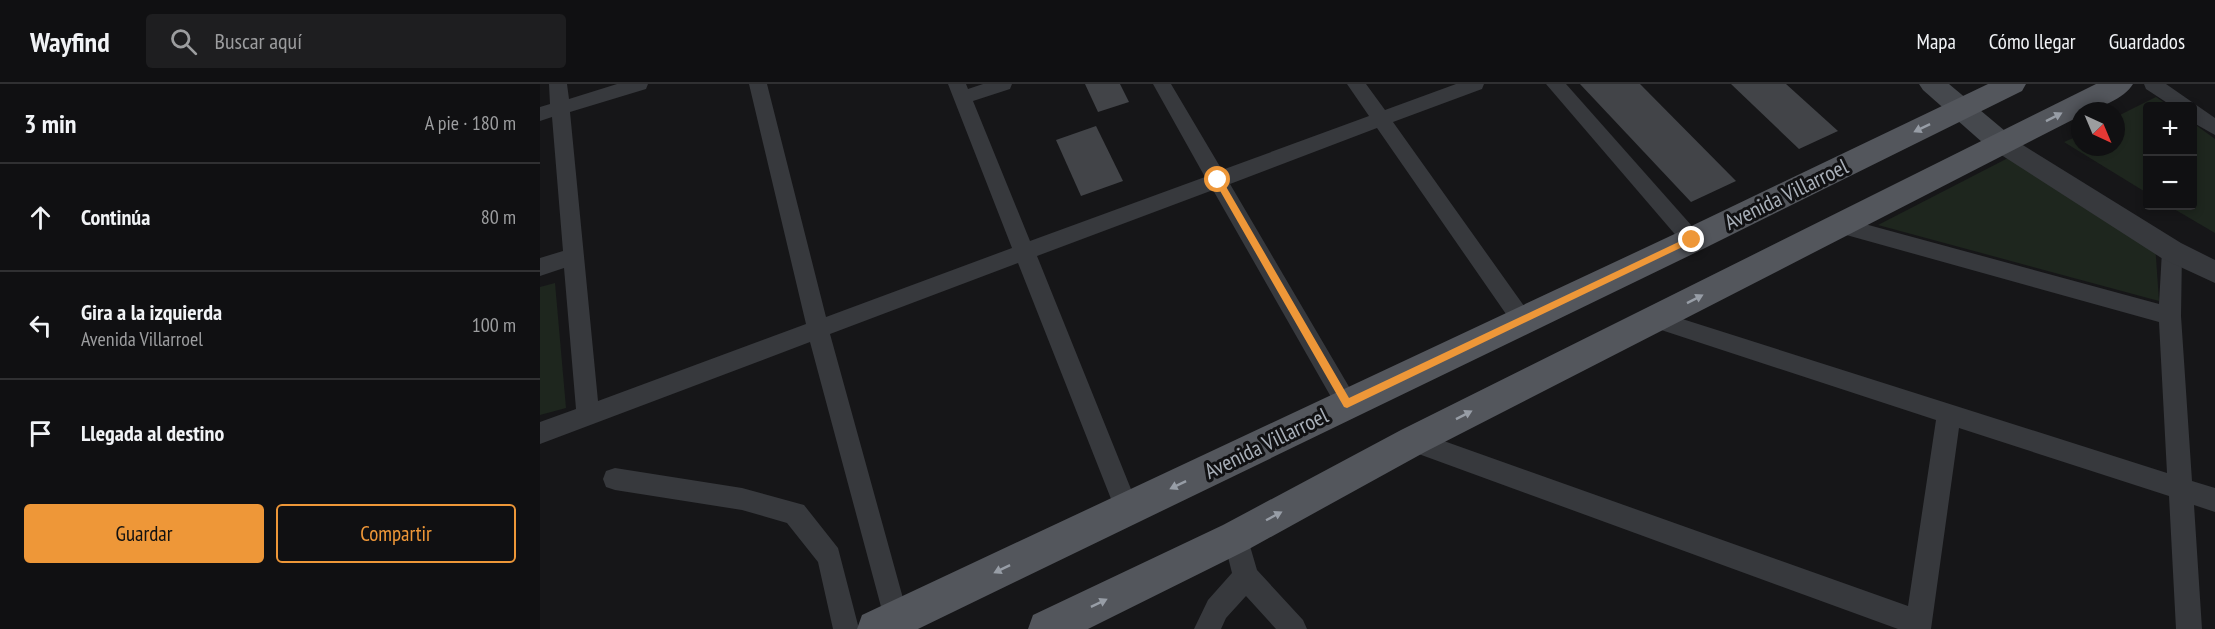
<!DOCTYPE html>
<html lang="es">
<meta charset="utf-8">
<style>
:root{--surface:#101012;--page:#1e1e20;--text:#f1f3f6;--muted:#9c9d9f;--line:#303032;--accent:#ee9738}
body{margin:0;font-family:"PT Sans Narrow",sans-serif;background:var(--page);color:var(--text)}
.controls{position:absolute;right:18px;top:18px;display:grid;overflow:hidden;border-radius:6px;box-shadow:0 3px 9px #0003}
.controls button{width:54px;height:54px;display:grid;place-items:center;padding:0;border:0;border-bottom:2px solid var(--line);background:var(--surface);color:var(--text);font:30px sans-serif}
.compass{position:absolute;left:1531px;top:18px;width:54px;height:54px;border-radius:50%;background:var(--surface);box-shadow:0 3px 9px #0003;rotate:136deg}
.stop{position:absolute;width:18px;height:18px;margin:-14px;border:4px solid #ee9738;border-radius:50%;background:#fff}
.stop.end{background:#ee9738;border-color:#fff;box-shadow:0 2px 6px #0008}
.list{margin:0;padding:0;list-style:none}
h2{display:flex;justify-content:space-between;align-items:center;height:78px;margin:0;padding:0 24px;font-size:26px}
h2 small{font-size:20px;font-weight:400;color:var(--muted)}
.list li{display:grid;grid-template-columns:39px 1fr auto;gap:18px;align-items:center;box-sizing:border-box;height:108px;padding:0 24px;border-top:2px solid var(--line)}
.list b{display:block;font-size:22px;white-space:nowrap}
.list p{margin:0;font-size:20px;white-space:nowrap;color:var(--muted)}
.list em{font-size:20px;font-style:normal;color:var(--muted)}
.actions{display:flex;gap:12px;padding:18px 24px}
.actions a{flex:1;padding:14px 0;border:2px solid var(--accent);border-radius:6px;text-align:center;font-size:21px;color:var(--accent)}
.actions .main{background:var(--accent);color:#111}
.icon{flex:none;width:33px;height:33px;fill:none;stroke:currentColor;stroke-width:2;stroke-linecap:round;stroke-linejoin:round}
.map{position:relative;flex:none;width:1675px;height:545px;overflow:hidden}
header{display:flex;align-items:center;gap:36px;box-sizing:border-box;height:84px;padding:0 30px;background:var(--surface);border-bottom:2px solid var(--line)}
header strong{font-size:28px}
nav{display:flex;gap:33px;margin-inline-start:auto;font-size:21px}
.search{width:420px;height:54px;background:var(--page);display:flex;align-items:center;gap:15px;box-sizing:border-box;padding:0 21px;border-radius:6px;color:var(--muted);font-size:22px}
main{display:flex}
aside{flex:1;background:var(--surface)}
.map>svg:first-child{display:block}
</style>
<header>
<strong>Wayfind</strong>
<div class="search"><svg class="icon" aria-label="search" viewBox="0 0 24 24"><circle cx="10" cy="10" r="6"/><path d="M15 15l6 6"/></svg>Buscar aquí</div>
<nav><a>Mapa</a><a>Cómo llegar</a><a>Guardados</a></nav>
</header>
<main>
<aside>
<h2>3 min<small>A pie · 180 m</small></h2>
<ul class="list">
<li><svg class="icon" aria-label="ahead" viewBox="0 0 24 24"><path d="M12 20V5M6 11l6-6 6 6"/></svg><div><b>Continúa</b></div><em>80 m</em></li>
<li><svg class="icon" aria-label="left" viewBox="0 0 24 24"><path d="M17 20v-9H6M10 6l-5 5 5 5"/></svg><div><b>Gira a la izquierda</b><p>Avenida Villarroel</p></div><em>100 m</em></li>
<li><svg class="icon" aria-label="arrive" viewBox="0 0 24 24"><path d="M6 21V4h12l-3 4 3 4H6"/></svg><div><b>Llegada al destino</b></div></li>
</ul>
<div class="actions"><a class="main">Guardar</a><a>Compartir</a></div>
</aside>
<div class="map">
<svg width="1675" height="545" viewBox="0 0 1675 545">
<rect width="100%" height="100%" fill="#161618"/>
<g fill="#1e261e">
<path d="M 1616,13 L 1629,22 L 1608,22 L 1607,109 L 1524,58 L 1540,51 L 1540,63 L 1576,63 L 1576,33 Z"/>
<path d="M 1653,39 L 1675,55 L 1675,149 L 1629,122 L 1652,122 Z"/>
<path d="M 1468,74 L 1615,159 L 1619,217 L 1338,141 Z"/>
<path d="M 15,199 L 26,324 L 0,331 L 0,203 Z"/>
</g>
<g fill="#424448">
<path d="M 545,0 L 580,0 L 589,18 L 558,28 Z"/>
<path d="M 1040,0 L 1100,0 L 1196,97 L 1151,118 Z"/>
<path d="M 1191,0 L 1246,0 L 1298,47 L 1259,65 Z"/>
<path d="M 556,42 L 583,97 L 541,112 L 516,56 Z"/>
</g>
<g fill="none" stroke-linecap="round" stroke-linejoin="round">
<g fill="#37393d" fill-rule="evenodd">
<path d="M 9,0 L 27,0 L 29,15 L 77,0 L 108,0 L 106,5 L 30,28 L 58,317 L 266,240 L 209,0 L 227,0 L 286,233 L 472,164 L 408,0 L 426,0 L 428,5 L 443,0 L 472,0 L 470,5 L 433,17 L 490,157 L 665,93 L 613,0 L 631,0 L 682,86 L 829,32 L 807,0 L 826,0 L 845,26 L 916,0 L 944,0 L 942,5 L 853,38 L 994,236 L 991,243 L 983,245 L 975,243 L 837,44 L 690,100 L 815,313 L 819,320 L 815,327 L 807,330 L 799,327 L 673,106 L 497,172 L 599,425 L 596,433 L 587,437 L 578,433 L 575,425 L 478,179 L 290,250 L 369,536 L 365,545 L 347,545 L 270,258 L 0,360 L 0,338 L 36,325 L 24,184 L 0,192 L 0,174 L 23,167 L 12,33 L 0,37 L 0,23 L 10,20 Z"/>
<path d="M 1006,0 L 1026,0 L 1159,150 L 1162,156 L 1159,162 L 1152,164 L 1145,162 Z"/>
<path d="M 1604,0 L 1626,0 L 1675,34 L 1675,51 L 1652,38 L 1652,22 L 1632,22 L 1606,5 Z"/>
<path d="M 1299,133 L 1619,220 L 1622,167 L 1625,161 L 1632,159 L 1639,161 L 1642,167 L 1641,232 L 1652,397 L 1675,404 L 1675,428 L 1654,421 L 1662,545 L 1636,545 L 1629,412 L 1419,344 L 1391,545 L 1358,545 L 865,365 L 861,357 L 865,349 L 873,346 L 1368,522 L 1396,336 L 1106,241 L 1103,235 L 1106,229 L 1114,226 L 1627,389 L 1619,238 L 1292,147 L 1289,141 L 1292,135 Z"/>
<path d="M 75,384 L 202,404 L 264,421 L 298,464 L 319,545 L 293,545 L 278,478 L 247,439 L 202,426 L 75,406 L 66,403 L 63,395 L 66,387 Z"/>
<path d="M 696,441 L 705,445 L 717,486 L 763,536 L 767,545 L 736,545 L 706,512 L 686,534 L 681,545 L 654,545 L 668,516 L 692,489 L 683,453 L 687,445 Z"/>
</g>
<path fill="#37393d" fill-rule="evenodd" d="M 1461,50 L 1470,53 L 1641,159 L 1675,176 L 1675,199 L 1623,175 L 1452,65 L 1449,59 L 1452,53 Z"/>
<path fill="#45484d" fill-rule="evenodd" d="M 1379,0 L 1409,0 L 1471,52 L 1475,59 L 1471,66 L 1461,69 L 1451,66 L 1383,6 Z"/>
<g fill="#53565c" fill-rule="evenodd">
<path d="M 1448,0 L 1486,0 L 1482,7 L 1163,165 L 378,545 L 317,545 L 322,531 L 1141,147 Z"/>
<path d="M 1556,0 L 1593,0 C 1585,14 1556,27 1540,27 L 1540,32 L 885,368 L 709,465 L 548,545 L 488,545 L 493,531 L 683,441 L 861,346 Z"/>
</g>
</g>
<defs><path id="oneway-solid" d="M-6-.8H1V-3.2L6.5 0L1 3.2V.8H-6Z" transform="scale(1.5)"/></defs>
<g fill="#979da6">
<use href="#oneway-solid" transform="translate(1514 33) rotate(-27)"/>
<use href="#oneway-solid" transform="translate(1382 44) rotate(154)"/>
<use href="#oneway-solid" transform="translate(1155 215) rotate(-27)"/>
<use href="#oneway-solid" transform="translate(924 331) rotate(-27)"/>
<use href="#oneway-solid" transform="translate(638 401) rotate(154)"/>
<use href="#oneway-solid" transform="translate(734 432) rotate(-28)"/>
<use href="#oneway-solid" transform="translate(462 485) rotate(154)"/>
<use href="#oneway-solid" transform="translate(559 519) rotate(-26)"/>
</g>
<path fill="#ee9738" d="M 678,93 L 681,94 L 809,314 L 1149,153 L 1156,153 L 1157,156 L 807,324 L 804,323 L 675,98 L 675,94 Z"/>
<g text-anchor="middle" dominant-baseline="central" stroke-width="6" stroke-linejoin="round" paint-order="stroke">
<g font-size="22" fill="#a8afb8" stroke="#111113">
<text transform="translate(1246 110) rotate(-26)">Avenida Villarroel</text>
<text transform="translate(726 359) rotate(-26)">Avenida Villarroel</text>
</g>
</g>
</svg>
<div class="controls">
<button>+</button>
<button>−</button>
</div>
<svg class="compass" viewBox="-18 -18 36 36"><path d="M0-13l5 13h-10z" fill="#e53935"/><path d="M0 13l5-13h-10z" fill="#9c9d9f"/></svg>
<div class="stop" style="left:678px;top:96px"></div>
<div class="stop end" style="left:1152px;top:156px"></div>
</div>
</main>
